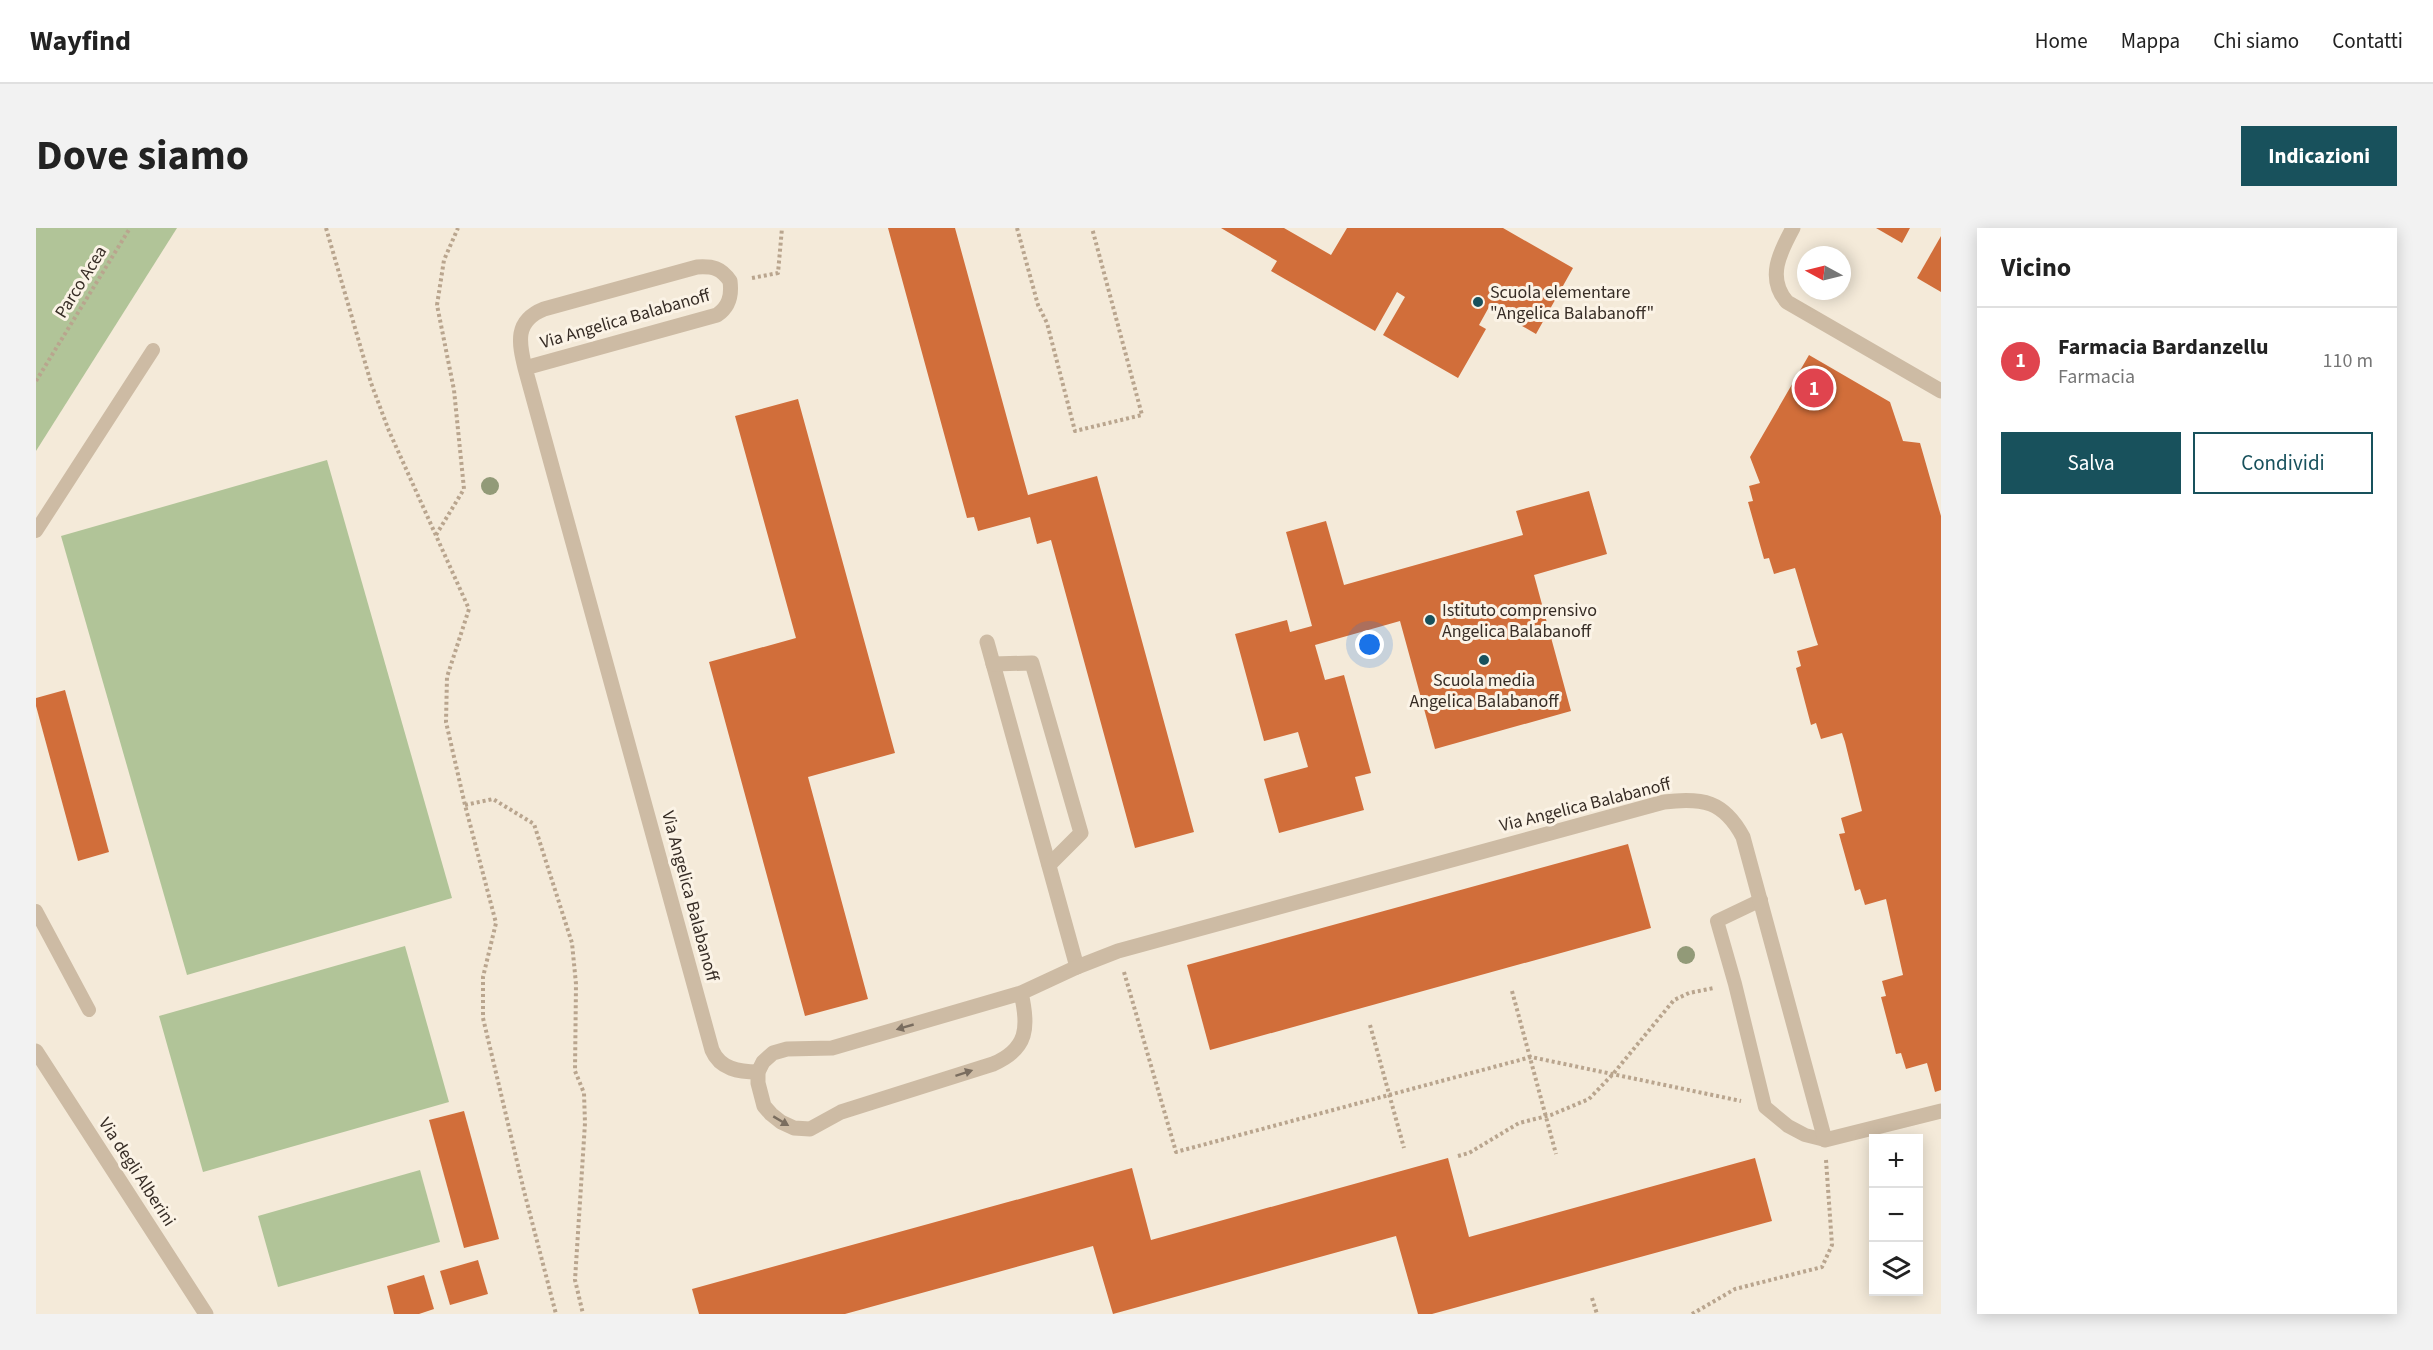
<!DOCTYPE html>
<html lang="it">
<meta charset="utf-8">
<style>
:root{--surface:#fff;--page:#f2f2f2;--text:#222;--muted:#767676;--line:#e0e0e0;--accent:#18515c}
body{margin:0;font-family:"Source Sans 3",sans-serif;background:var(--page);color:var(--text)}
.controls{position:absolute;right:18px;bottom:18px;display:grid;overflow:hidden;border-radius:0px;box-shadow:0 3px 15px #0003}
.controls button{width:54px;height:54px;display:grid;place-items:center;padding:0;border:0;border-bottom:2px solid var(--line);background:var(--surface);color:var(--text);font:30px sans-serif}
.compass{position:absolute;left:1761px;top:18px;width:54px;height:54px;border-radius:50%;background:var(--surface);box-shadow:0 3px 15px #0003;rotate:277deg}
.you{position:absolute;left:1334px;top:417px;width:21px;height:21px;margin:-15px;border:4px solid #fff;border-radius:50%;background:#1a73e8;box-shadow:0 0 0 9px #1a73e833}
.badge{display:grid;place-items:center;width:39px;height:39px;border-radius:50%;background:var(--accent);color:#fff;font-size:20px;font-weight:700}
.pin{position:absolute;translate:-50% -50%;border:3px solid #fff;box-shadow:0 2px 6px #0006}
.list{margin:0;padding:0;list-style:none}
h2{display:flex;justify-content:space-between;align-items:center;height:78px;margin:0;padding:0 24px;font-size:26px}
h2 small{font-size:20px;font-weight:400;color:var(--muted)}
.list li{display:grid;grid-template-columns:39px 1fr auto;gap:18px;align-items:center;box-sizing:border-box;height:108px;padding:0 24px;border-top:2px solid var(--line)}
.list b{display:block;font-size:22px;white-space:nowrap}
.list p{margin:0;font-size:20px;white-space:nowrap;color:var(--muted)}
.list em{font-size:20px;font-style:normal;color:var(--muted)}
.actions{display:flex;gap:12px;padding:18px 24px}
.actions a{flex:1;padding:14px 0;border:2px solid var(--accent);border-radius:0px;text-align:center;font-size:21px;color:var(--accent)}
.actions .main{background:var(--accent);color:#fff}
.icon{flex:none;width:33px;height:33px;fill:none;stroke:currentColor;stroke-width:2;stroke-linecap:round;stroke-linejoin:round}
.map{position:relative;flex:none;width:1905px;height:1086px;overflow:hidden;border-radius:0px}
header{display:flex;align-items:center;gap:36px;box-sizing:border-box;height:84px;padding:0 30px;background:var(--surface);border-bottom:2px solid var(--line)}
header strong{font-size:28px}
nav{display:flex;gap:33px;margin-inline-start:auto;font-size:21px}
.intro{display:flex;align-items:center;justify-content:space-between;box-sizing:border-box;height:144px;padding:0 36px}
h1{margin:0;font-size:42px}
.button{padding:15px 27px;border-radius:0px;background:var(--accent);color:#fff;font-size:21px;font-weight:700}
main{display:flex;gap:36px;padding:0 36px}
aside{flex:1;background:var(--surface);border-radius:0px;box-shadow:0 3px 15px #0003}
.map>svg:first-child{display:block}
</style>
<header>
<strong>Wayfind</strong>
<nav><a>Home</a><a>Mappa</a><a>Chi siamo</a><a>Contatti</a></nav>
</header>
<div class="intro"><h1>Dove siamo</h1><a class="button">Indicazioni</a></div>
<main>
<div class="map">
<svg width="1905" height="1086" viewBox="0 0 1905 1086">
<rect width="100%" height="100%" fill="#f4ead9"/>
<g fill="#b1c498">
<path d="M 0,0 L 141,0 L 0,223 Z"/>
<path d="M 291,232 L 416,670 L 151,747 L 25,308 Z"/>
<path d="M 369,718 L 413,874 L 167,944 L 123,788 Z"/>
<path d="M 384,942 L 404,1014 L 242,1059 L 222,988 Z"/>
</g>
<g fill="#d16e3a">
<path d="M 852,0 L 919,0 L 992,267 L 1061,248 L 1158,604 L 1099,620 L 1015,312 L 1001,316 L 994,289 L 942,303 L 938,289 L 931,290 Z"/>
<path d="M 1185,0 L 1248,0 L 1295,27 L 1311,0 L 1467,0 L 1537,40 L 1500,106 L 1453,79 L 1443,97 L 1450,101 L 1422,150 L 1347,107 L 1369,69 L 1361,64 L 1339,103 L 1235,43 L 1241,33 Z"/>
<path d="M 1840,0 L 1874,0 L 1866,15 Z"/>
<path d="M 1905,8 L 1905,64 L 1881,50 Z"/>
<path d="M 1773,127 L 1854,174 L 1867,213 L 1884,215 L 1905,288 L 1905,862 L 1899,864 L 1891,835 L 1870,841 L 1865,825 L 1860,826 L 1845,769 L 1850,768 L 1846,753 L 1867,747 L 1852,680 L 1850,671 L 1829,677 L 1824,661 L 1819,663 L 1803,606 L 1809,605 L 1805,590 L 1826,583 L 1809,514 L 1806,505 L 1785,511 L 1780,495 L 1775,497 L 1760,440 L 1765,438 L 1761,423 L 1782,417 L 1779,408 L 1759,340 L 1738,346 L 1733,330 L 1728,331 L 1712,274 L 1717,273 L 1713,258 L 1724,255 L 1714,229 Z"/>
<path d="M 762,171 L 859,525 L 772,549 L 832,771 L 769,788 L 673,434 L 760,410 L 699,188 Z"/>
<path d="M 1553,263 L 1571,326 L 1498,347 L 1535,483 L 1399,521 L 1364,393 L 1279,417 L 1289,452 L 1308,447 L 1335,545 L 1319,549 L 1328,582 L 1243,605 L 1228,551 L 1272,539 L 1262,504 L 1228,513 L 1199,406 L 1251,392 L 1254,404 L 1276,398 L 1250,304 L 1290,293 L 1308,357 L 1487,307 L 1480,283 Z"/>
<path d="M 29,462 L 73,624 L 42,633 L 0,478 L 0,470 Z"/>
<path d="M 1592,616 L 1615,700 L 1174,822 L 1151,737 Z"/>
<path d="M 428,883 L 463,1011 L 428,1020 L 393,892 Z"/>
<path d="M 1412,930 L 1433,1009 L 1719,930 L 1736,993 L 1396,1086 L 1382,1086 L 1360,1008 L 1077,1086 L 1057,1018 L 809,1086 L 663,1086 L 656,1061 L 1096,940 L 1115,1012 Z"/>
<path d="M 442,1032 L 452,1066 L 414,1077 L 404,1043 Z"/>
<path d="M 388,1047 L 398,1081 L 383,1086 L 358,1086 L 351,1058 Z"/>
</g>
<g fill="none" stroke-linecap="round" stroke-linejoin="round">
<g stroke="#b9a58e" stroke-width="4" stroke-dasharray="3 3" stroke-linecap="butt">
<path d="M 290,0 L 335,155 L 353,203 L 433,381 L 411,449 L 410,494 L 429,577 L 460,695 L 447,749 L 447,790 L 488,963 L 520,1086"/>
<path d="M 981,0 L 1002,77 L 1011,95 L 1039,203 L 1106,187 L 1056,0"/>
<path d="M 716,50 L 742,45 L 746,0"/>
<path d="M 0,153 L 94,0"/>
<path d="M 400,307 L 428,261 L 418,162 L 401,77 L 408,32 L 422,0"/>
<path d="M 429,577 L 457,571 L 498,596 L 536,715 L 540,756 L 539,843 L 548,865 L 549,895 L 539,1052 L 547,1086"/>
<path d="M 1088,744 L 1140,924 L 1495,829 L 1705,873"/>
<path d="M 1476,763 L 1520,926"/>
<path d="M 1334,797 L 1368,920"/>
<path d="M 1422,928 L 1433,925 L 1483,895 L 1515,887 L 1553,871 L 1577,846 L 1638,772 L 1653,765 L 1678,760"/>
<path d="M 1556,1070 L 1561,1086"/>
<path d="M 1656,1086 L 1699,1061 L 1786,1039 L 1796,1017 L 1790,932"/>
</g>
<g stroke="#cdbba4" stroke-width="14">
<path d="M 0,303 L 117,122"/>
<path d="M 1725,672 L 1681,693 L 1699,756 L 1729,879 L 1752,898 L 1769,907 L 1789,912"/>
<path d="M 0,683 L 53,782"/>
</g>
<g stroke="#cdbba4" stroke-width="15">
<path d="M 1757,0 C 1744,24 1730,50 1751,74 L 1905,163"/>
<path d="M 489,140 L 681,87 C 693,79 696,68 694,53 C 685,40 677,38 661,39 L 508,81 C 478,93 483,115 489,140 L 676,822 C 684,841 703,844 722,844"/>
<path d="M 951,414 L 1041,739"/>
<path d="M 957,436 L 996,435 L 1045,605 L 1013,637"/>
<path d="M 985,765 C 993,799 992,821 957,836 L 805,884 L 774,901 L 758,900 L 745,894 L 735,886 L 728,878 L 722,855 L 722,844 L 727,834 L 737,825 L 751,821 L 796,820 L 985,765 L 1041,739 L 1082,723 L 1628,574 C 1666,569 1688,573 1707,609 L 1789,912 L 1905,883"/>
<path d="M 0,823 L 170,1086"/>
</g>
</g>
<g fill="#929a78">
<circle cx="454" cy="258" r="9"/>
<circle cx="1650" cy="727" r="9"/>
</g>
<defs><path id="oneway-solid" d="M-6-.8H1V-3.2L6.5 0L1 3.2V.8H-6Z" transform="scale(1.5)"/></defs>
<g fill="#7a6d5f">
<use href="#oneway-solid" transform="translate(869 799) rotate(164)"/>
<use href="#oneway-solid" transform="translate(928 845) rotate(-18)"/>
<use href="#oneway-solid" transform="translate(745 893) rotate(31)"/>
</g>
<g fill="#18515c" stroke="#fbf3e6" stroke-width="2">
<circle cx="1442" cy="74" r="6"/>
<circle cx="1394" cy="392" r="6"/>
<circle cx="1448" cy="432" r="6"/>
</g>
<g text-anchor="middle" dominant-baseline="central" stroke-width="6" stroke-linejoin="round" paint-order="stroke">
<g font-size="18" fill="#372d26" stroke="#fbf3e6">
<text transform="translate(45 54) rotate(-58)">Parco Acea</text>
<text transform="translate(589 91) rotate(-16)">Via Angelica Balabanoff</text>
<text transform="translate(1549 577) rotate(-14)">Via Angelica Balabanoff</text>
<text transform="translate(654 668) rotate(75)">Via Angelica Balabanoff</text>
<text transform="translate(101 944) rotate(57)">Via degli Alberini</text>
</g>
<g font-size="18" fill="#372d26" stroke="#fbf3e6" text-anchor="start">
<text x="1454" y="64">Scuola elementare<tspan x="1454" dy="21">"Angelica Balabanoff"</tspan></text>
<text x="1406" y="382">Istituto comprensivo<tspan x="1406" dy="21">Angelica Balabanoff</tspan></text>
<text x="1448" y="452" text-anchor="middle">Scuola media<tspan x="1448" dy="21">Angelica Balabanoff</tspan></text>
</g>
</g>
</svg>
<div class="controls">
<button>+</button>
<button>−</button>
<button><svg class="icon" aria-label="layers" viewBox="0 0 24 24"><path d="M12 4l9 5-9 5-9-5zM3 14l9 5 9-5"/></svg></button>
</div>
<svg class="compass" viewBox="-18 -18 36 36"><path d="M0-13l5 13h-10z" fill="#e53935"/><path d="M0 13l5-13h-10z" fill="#767676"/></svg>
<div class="you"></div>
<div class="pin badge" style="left:1778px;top:160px;background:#e0444e">1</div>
</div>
<aside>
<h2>Vicino<small></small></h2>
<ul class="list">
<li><span class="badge" style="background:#e0444e">1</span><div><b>Farmacia Bardanzellu</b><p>Farmacia</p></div><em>110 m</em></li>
</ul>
<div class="actions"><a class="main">Salva</a><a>Condividi</a></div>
</aside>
</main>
